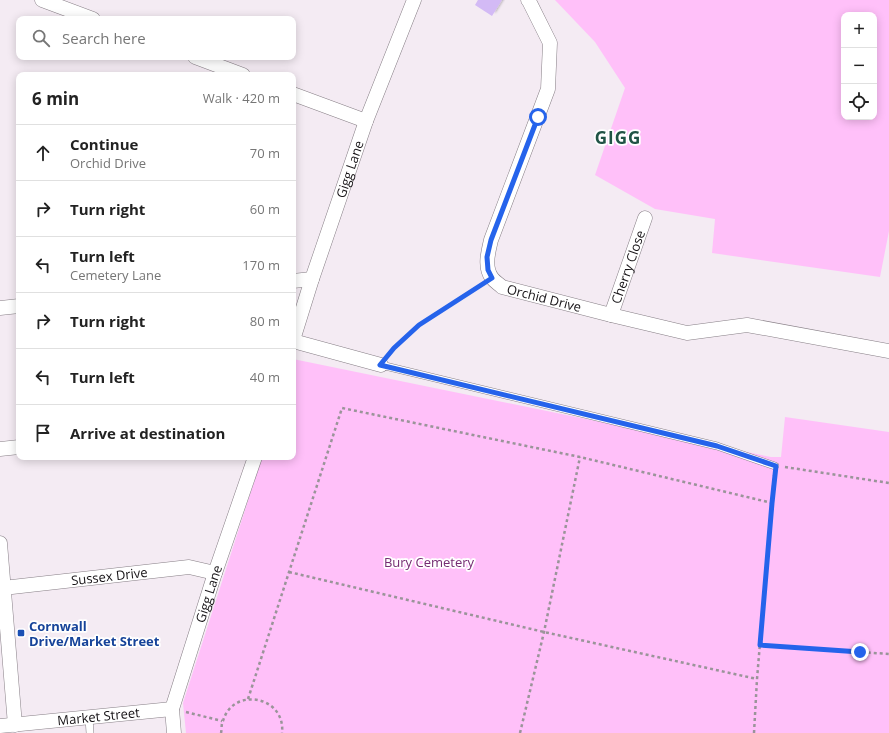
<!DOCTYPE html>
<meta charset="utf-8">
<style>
:root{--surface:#fff;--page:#f6f6f6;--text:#222;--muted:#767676;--line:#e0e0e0}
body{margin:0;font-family:"Open Sans",sans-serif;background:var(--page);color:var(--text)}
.controls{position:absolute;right:12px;top:12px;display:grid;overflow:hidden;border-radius:8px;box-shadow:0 2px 10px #0003}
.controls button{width:36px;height:36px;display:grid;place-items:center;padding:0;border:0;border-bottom:1px solid var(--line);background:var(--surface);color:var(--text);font:20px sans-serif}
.stop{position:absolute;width:12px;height:12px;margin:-9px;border:3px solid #2563eb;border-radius:50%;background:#fff}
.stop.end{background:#2563eb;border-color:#fff;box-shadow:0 1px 4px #0008}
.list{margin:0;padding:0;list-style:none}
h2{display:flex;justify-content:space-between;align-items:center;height:52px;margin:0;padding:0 16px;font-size:17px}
h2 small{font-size:13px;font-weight:400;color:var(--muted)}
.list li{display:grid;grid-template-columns:26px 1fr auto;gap:12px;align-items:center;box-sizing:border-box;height:56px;padding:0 16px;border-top:1px solid var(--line)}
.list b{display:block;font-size:15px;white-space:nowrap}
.list p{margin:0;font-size:13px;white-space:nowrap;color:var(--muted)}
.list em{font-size:13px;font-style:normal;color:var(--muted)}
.icon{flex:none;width:22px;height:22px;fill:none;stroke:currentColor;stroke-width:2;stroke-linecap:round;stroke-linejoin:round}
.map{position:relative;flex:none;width:889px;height:733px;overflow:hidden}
.search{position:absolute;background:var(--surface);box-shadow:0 2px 10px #0003;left:16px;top:16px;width:280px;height:44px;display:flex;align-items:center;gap:10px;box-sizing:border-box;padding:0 14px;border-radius:8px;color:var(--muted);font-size:15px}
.panel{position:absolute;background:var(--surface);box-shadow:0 2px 10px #0003;left:16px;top:72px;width:280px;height:388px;border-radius:8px}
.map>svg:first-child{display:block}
</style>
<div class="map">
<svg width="889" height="733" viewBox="0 0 889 733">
<defs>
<filter id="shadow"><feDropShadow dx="3.5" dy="-3.5" stdDeviation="1" flood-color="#0004"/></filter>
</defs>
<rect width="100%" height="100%" fill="#f4ebf3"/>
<g fill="#ffc0f9" fill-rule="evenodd">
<path d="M 555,0 L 889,0 L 889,231 L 880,277 L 712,253 L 715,219 L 655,209 L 595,175 L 625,88 L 595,42 ZM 844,15 L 874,15 L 874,117 L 844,117 Z"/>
<path d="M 293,359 L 771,457 L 781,457 L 785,417 L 889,432 L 889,733 L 186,733 L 183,703 L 262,457 L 293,457 Z"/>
</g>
<path fill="#d3baf5" filter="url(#shadow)" d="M 478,0 L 502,0 L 492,16 L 475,5 Z"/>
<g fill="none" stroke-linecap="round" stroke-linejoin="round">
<defs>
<g id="service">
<path d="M 381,365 L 717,446 L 775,466"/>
<path d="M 89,718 L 90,733"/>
</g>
<g id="minor">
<path d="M 42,0 L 93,19"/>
<path id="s1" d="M 528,0 L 529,1 L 550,43 L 548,89 L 491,240 C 488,253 484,267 492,278 C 495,282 499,284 502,287 L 611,315 L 687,333 L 747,325 L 889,351"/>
<path d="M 195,57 L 243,75"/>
<path d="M 293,94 L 366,121"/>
<path d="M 293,281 L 312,279"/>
<path d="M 0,308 L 19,306"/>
<path id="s2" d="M 611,315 L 645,218"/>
<path id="s3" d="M 293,340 L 312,279 L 366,121 L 414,0"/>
<path d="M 293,341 L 381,365"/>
<path d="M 0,449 L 19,447"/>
<path d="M 0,543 L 15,725"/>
<path id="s4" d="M 3,588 L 189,567 L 215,573"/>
<path id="s5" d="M 0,726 L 172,709"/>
<path id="s6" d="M 174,733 L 172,709 L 215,573 L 255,457"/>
</g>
</defs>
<use href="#service" stroke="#877f86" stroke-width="8"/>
<use href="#minor" stroke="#877f86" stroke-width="15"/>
<g stroke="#9a9499" stroke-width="2.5" stroke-dasharray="3 3" stroke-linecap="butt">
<path d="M 389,355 C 410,326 450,305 480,286"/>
<path d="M 785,467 L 889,483"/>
<path d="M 289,572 L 544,632 L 757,679"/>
<path d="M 760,645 L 889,654"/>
<path d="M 248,699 L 342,408 L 580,457 L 772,503"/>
<path d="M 186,712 L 222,721"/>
<path d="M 221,733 C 222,729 221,724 223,721 C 233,686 286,696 282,733"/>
<path d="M 520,733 L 544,632 L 580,457"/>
<path d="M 754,733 L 757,679 L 774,475"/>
</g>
<use href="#service" stroke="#fff" stroke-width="7"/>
<use href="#minor" stroke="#fff" stroke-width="14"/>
</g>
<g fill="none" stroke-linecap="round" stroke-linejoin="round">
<path stroke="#2563eb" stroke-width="5" d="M 538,117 L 491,240 L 487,257 L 488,270 L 492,278 L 419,325 L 394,348 L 380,365 L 717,446 L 776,466 L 772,503 L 760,645 L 860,652"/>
</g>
<rect fill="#1a4fb4" stroke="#fff" stroke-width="1.5" x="17" y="629" width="8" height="8" rx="2"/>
<g text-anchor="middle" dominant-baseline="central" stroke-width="3.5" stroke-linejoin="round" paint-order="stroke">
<g font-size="13" fill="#171417" stroke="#fff">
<text stroke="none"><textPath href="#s3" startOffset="180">Gigg Lane</textPath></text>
<text stroke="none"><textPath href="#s2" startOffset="51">Cherry Close</textPath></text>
<text stroke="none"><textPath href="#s1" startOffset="352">Orchid Drive</textPath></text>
<text stroke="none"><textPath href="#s4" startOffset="107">Sussex Drive</textPath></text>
<text stroke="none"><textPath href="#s6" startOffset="145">Gigg Lane</textPath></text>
<text stroke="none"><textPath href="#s5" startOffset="99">Market Street</textPath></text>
</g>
<g font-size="13" fill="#752c72" stroke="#fff">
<text x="429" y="562">Bury Cemetery</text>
</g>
<g font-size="13" font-weight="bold" fill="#164399" stroke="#fff" text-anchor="start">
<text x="29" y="626">Cornwall<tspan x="29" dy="15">Drive/Market Street</tspan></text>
</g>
<g font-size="17" font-weight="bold" letter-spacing="1" fill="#205345" stroke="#fff">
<text x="618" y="137">GIGG</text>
</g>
</g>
</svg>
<div class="controls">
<button>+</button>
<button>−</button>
<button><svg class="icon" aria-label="locate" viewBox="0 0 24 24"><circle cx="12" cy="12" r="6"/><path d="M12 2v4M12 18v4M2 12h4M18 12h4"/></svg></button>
</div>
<div class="stop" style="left:538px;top:117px"></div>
<div class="stop end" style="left:860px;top:652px"></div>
<div class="search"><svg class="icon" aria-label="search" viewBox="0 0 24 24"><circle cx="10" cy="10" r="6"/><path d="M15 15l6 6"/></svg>Search here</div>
<section class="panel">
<h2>6 min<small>Walk · 420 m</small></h2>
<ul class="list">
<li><svg class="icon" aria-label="ahead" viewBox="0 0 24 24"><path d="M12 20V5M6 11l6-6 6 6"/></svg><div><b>Continue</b><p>Orchid Drive</p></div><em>70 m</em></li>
<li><svg class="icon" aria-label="right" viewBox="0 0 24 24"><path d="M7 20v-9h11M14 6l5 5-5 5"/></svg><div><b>Turn right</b></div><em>60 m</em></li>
<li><svg class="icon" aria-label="left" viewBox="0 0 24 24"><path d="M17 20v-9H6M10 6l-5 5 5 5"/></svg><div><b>Turn left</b><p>Cemetery Lane</p></div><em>170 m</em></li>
<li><svg class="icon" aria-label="right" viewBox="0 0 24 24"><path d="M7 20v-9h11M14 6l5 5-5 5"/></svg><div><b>Turn right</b></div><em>80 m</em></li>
<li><svg class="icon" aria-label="left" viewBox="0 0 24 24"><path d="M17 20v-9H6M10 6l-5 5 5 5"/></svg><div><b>Turn left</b></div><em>40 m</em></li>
<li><svg class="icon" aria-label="arrive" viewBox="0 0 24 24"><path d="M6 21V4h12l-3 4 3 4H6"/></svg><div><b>Arrive at destination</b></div></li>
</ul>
</section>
</div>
